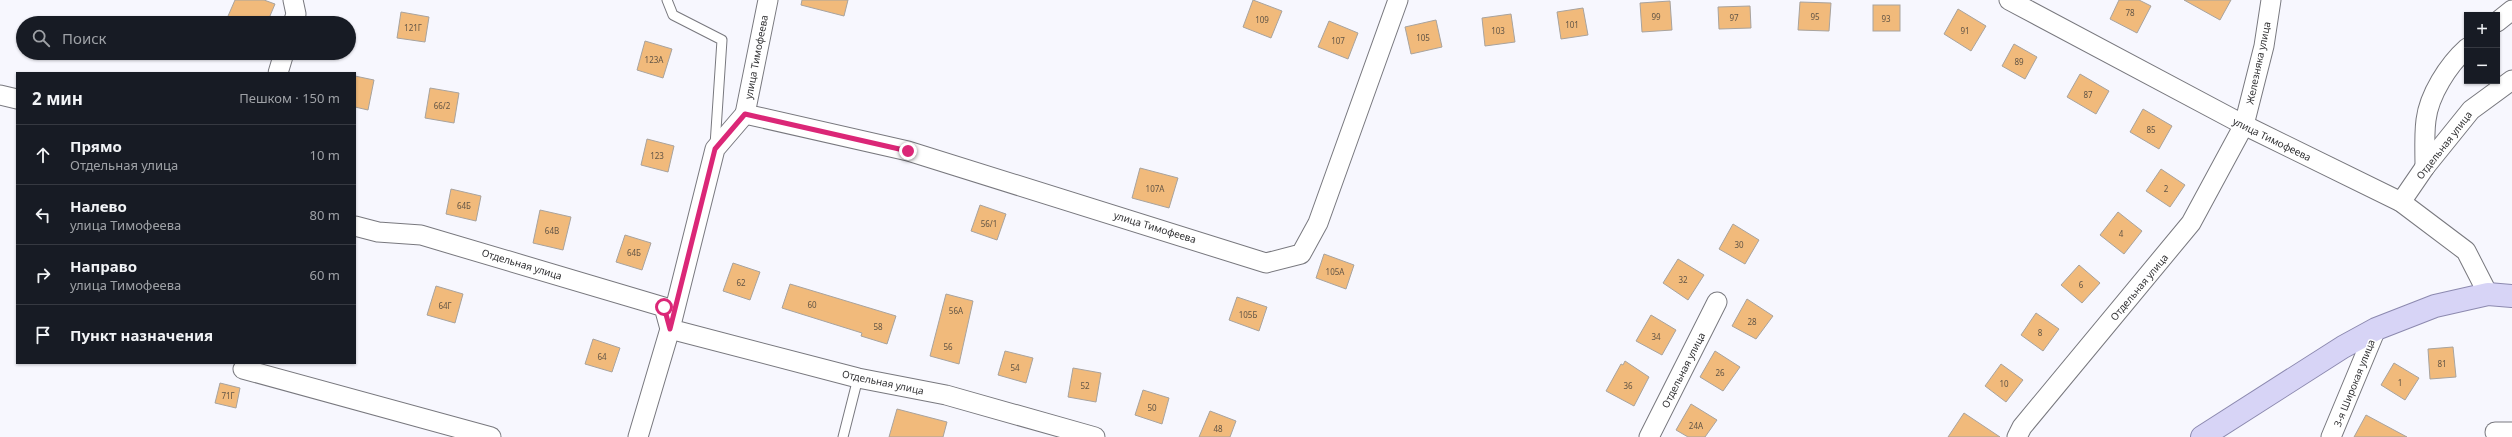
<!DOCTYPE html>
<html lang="ru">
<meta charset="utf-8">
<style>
:root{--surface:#171b24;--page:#242831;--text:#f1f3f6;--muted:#9ea1a6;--line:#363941}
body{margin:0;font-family:"Noto Sans",sans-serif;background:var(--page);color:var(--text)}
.controls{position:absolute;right:12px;top:12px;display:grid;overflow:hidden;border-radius:0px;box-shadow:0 1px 3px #0004}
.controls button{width:36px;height:36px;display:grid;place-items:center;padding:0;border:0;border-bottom:1px solid var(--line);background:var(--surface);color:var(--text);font:20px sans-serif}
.stop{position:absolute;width:12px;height:12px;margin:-9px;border:3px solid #db2777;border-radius:50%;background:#fff}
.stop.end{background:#db2777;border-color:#fff;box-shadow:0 1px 4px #0008}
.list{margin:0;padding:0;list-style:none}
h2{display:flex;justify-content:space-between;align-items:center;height:52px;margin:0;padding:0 16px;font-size:17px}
h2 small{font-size:13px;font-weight:400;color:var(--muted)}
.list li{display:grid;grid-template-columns:26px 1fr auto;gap:12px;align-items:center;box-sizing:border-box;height:60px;padding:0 16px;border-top:1px solid var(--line)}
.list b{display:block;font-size:15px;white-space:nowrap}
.list p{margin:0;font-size:13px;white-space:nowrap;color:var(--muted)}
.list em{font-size:13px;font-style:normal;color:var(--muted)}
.icon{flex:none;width:22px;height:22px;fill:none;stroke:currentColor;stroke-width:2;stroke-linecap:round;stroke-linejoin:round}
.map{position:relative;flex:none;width:2512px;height:437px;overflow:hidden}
.search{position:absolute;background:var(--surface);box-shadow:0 1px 3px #0004;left:16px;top:16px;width:340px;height:44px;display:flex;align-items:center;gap:10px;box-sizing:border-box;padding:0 14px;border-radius:22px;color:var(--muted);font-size:15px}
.panel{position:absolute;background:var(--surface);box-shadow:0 1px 3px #0004;left:16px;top:72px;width:340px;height:292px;border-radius:0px}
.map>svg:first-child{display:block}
</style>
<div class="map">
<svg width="2512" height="437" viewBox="0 0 2512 437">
<rect width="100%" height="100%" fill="#f7f7fe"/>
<g fill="#f1ba7b" stroke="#a8a39e">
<path d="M 235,0 L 264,0 L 275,4 L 267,23 L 225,23 Z"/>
<path d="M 802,0 L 848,0 L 844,16 L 801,5 Z"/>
<path d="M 1253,0 L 1282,11 L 1271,38 L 1243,27 Z"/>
<path d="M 2119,0 L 2139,0 L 2151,6 L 2137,33 L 2110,19 Z"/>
<path d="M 2184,0 L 2231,0 L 2220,20 Z"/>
<path d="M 1670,1 L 1672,30 L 1642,32 L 1640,3 Z"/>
<path d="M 1800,2 L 1831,3 L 1829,31 L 1798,30 Z"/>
<rect x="1873" y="5" width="27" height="26"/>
<path d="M 1750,6 L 1751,28 L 1719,29 L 1718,7 Z"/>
<path d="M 1583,8 L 1588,35 L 1561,39 L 1557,12 Z"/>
<path d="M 1958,9 L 1986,26 L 1971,51 L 1944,34 Z"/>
<path d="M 401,12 L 429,17 L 425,42 L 397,38 Z"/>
<path d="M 1511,14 L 1515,42 L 1485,46 L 1482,18 Z"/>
<path d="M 1436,20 L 1442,47 L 1411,54 L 1405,27 Z"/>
<path d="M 1329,21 L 1358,33 L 1348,59 L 1318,47 Z"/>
<path d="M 645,41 L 672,49 L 663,78 L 637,70 Z"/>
<path d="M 2014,44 L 2037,57 L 2025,79 L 2002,66 Z"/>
<path d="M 2080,74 L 2109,91 L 2096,114 L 2067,97 Z"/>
<path d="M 355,76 L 374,80 L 368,110 L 355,107 Z"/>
<path d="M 430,88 L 459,93 L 454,123 L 425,118 Z"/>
<path d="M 2143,109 L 2172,126 L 2159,149 L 2130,132 Z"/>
<path d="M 647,139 L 674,146 L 668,172 L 641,165 Z"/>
<path d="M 1140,168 L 1178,178 L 1169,208 L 1132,198 Z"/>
<path d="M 2161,169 L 2185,185 L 2170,207 L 2146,191 Z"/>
<path d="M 451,189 L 481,196 L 476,221 L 446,214 Z"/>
<path d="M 980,205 L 1006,214 L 997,240 L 971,231 Z"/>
<path d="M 540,210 L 571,217 L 563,250 L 533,243 Z"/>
<path d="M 2118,212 L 2142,231 L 2124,254 L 2100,235 Z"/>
<path d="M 1733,224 L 1759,240 L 1745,264 L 1719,249 Z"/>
<path d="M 625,235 L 651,243 L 642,270 L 616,262 Z"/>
<path d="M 1324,254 L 1354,265 L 1346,289 L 1316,278 Z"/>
<path d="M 1678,259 L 1704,275 L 1688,300 L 1663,283 Z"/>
<path d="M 733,263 L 760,272 L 750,300 L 723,291 Z"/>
<path d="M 2079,265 L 2100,283 L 2082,303 L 2061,285 Z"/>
<path d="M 790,284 L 896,316 L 887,344 L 861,336 L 862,333 L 782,308 Z"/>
<path d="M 436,286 L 463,294 L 455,323 L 427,315 Z"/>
<path d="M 946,294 L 973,301 L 959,364 L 930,356 Z"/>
<path d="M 1237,297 L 1267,307 L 1259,331 L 1229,320 Z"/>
<path d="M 1747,299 L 1773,316 L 1756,339 L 1732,326 Z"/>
<path d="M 2036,313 L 2059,329 L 2043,351 L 2021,335 Z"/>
<path d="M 1651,315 L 1676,330 L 1662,355 L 1636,341 Z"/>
<path d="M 593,339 L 620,348 L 612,372 L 585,364 Z"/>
<path d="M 2453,347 L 2456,377 L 2430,379 L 2428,349 Z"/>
<path d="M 1005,351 L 1033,358 L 1026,383 L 998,375 Z"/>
<path d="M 1715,351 L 1740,367 L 1723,391 L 1700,377 Z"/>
<path d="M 1625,361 L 1649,377 L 1634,406 L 1606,391 L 1621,364 L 1623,365 Z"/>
<path d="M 2394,363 L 2419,378 L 2405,400 L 2381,385 Z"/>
<path d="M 2001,364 L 2023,380 L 2006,402 L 1985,386 Z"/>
<path d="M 1073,368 L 1101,373 L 1096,402 L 1068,397 Z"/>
<path d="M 220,383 L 240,388 L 236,408 L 215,403 Z"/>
<path d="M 1143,390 L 1169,398 L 1162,424 L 1135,415 Z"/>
<path d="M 1691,404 L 1717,420 L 1705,437 L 1688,437 L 1676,430 Z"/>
<path d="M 897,409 L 947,422 L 943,437 L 889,437 Z"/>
<path d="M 1210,411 L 1236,421 L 1230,437 L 1199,437 Z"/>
<path d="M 1964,413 L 2000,437 L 1948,437 Z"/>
<path d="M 2366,415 L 2407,437 L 2354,437 Z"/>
</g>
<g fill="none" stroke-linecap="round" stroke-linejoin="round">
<defs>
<g id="lane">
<path d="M 667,0 L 673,15 L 722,40 L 715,145"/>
<path d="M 843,437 L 858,378"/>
</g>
<g id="street">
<path d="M 768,0 L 745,114 L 908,151 L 1266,263 L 1301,254 L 1318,223 L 1398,0"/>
<path d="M 2009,0 L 2244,125 L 2401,202 L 2466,251 L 2488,294"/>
<path d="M 2497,22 L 2512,10"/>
<path d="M 293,23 L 296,14 L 293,0"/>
<path d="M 278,73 L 284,53"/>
<path d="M 0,95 L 17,99"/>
<path d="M 745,114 L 715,149 L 670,329 L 858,378 L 946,395 L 1095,437"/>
<path d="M 2425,167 C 2425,152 2424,135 2426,120 C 2429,95 2448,65 2467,48"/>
<path d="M 2401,202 L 2425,167 L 2471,110 L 2512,80"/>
<path d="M 355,226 L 378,232 L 421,235 L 664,307 L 670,329 L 638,437"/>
<path d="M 243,369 L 491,437"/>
<path d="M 2495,432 L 2512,432"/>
<path d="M 1649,437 L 1717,302"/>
<path d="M 2017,437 L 2022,427 L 2191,223 L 2244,125 L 2264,46 L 2271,0"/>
<path d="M 2331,437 L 2376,329"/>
</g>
<path id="primary" d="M 2202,437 L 2343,347 L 2376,329 L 2435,306 L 2488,294 L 2512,296"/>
</defs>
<use href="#lane" stroke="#78787e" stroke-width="11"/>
<use href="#street" stroke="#78787e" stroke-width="21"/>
<use href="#primary" stroke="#8c89af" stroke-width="24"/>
<use href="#lane" stroke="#fff" stroke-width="9"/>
<use href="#street" stroke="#fff" stroke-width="19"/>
<use href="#primary" stroke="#d7d4f6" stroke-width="22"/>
</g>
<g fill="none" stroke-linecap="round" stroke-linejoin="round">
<path stroke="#db2777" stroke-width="5" d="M 664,307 L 670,329 L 715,149 L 745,114 L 908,151"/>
</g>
<g text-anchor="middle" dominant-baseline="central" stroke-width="3" stroke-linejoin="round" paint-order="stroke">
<g font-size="8" fill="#625546">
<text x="2130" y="12">78</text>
<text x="1656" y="16">99</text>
<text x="1815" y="16">95</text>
<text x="1734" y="17">97</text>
<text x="1886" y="18">93</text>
<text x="1262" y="19">109</text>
<text x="1572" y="24">101</text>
<text x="413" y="27">121Г</text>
<text x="1498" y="30">103</text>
<text x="1965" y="30">91</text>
<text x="1423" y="37">105</text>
<text x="1338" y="40">107</text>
<text x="654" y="59">123А</text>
<text x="2019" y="61">89</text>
<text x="2088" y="94">87</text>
<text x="442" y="105">66/2</text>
<text x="2151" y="129">85</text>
<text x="657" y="155">123</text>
<text x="1155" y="188">107А</text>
<text x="2166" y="188">2</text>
<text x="464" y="205">64Б</text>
<text x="989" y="223">56/1</text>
<text x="552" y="230">64В</text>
<text x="2121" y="233">4</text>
<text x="1739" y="244">30</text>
<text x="634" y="252">64Б</text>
<text x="1335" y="271">105А</text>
<text x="1683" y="279">32</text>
<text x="741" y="282">62</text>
<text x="2081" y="284">6</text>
<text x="812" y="304">60</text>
<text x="445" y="305">64Г</text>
<text x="956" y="310">56А</text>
<text x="1248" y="314">105Б</text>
<text x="1752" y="321">28</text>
<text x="878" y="326">58</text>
<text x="2040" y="332">8</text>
<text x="1656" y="336">34</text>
<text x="948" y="346">56</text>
<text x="602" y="356">64</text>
<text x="2442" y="363">81</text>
<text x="1015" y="367">54</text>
<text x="1720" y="372">26</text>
<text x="2400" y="382">1</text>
<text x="2004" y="383">10</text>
<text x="1085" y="385">52</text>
<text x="1628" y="385">36</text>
<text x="228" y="395">71Г</text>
<text x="1152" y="407">50</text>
<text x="1696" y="425">24А</text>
<text x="1218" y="428">48</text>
</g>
<g font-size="10" fill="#333335" stroke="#fff">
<text transform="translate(756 57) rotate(-79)">улица Тимофеева</text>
<text transform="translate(2258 63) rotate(-78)">Железняка улица</text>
<text transform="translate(2272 139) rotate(26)">улица Тимофеева</text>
<text transform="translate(2444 145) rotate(-52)">Отдельная улица</text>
<text transform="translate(1155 227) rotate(17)">улица Тимофеева</text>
<text transform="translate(522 264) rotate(17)">Отдельная улица</text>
<text transform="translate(2139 287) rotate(-50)">Отдельная улица</text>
<text transform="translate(1683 370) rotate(-63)">Отдельная улица</text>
<text transform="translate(883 382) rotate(12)">Отдельная улица</text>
<text transform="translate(2354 383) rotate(-68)">3-я Широкая улица</text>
</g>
</g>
</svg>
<div class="controls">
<button>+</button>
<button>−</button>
</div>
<div class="stop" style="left:664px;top:307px"></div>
<div class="stop end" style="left:908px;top:151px"></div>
<div class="search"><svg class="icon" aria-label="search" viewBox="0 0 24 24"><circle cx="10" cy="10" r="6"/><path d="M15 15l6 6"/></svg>Поиск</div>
<section class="panel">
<h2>2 мин<small>Пешком · 150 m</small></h2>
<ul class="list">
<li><svg class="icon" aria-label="ahead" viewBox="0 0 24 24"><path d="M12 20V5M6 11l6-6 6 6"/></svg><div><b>Прямо</b><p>Отдельная улица</p></div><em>10 m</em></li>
<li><svg class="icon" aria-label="left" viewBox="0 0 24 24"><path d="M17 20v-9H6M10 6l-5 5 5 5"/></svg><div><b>Налево</b><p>улица Тимофеева</p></div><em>80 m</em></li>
<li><svg class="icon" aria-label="right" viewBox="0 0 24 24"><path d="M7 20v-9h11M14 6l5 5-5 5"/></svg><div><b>Направо</b><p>улица Тимофеева</p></div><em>60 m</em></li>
<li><svg class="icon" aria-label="arrive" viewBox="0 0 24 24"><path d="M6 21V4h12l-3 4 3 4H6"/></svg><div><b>Пункт назначения</b></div></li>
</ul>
</section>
</div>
